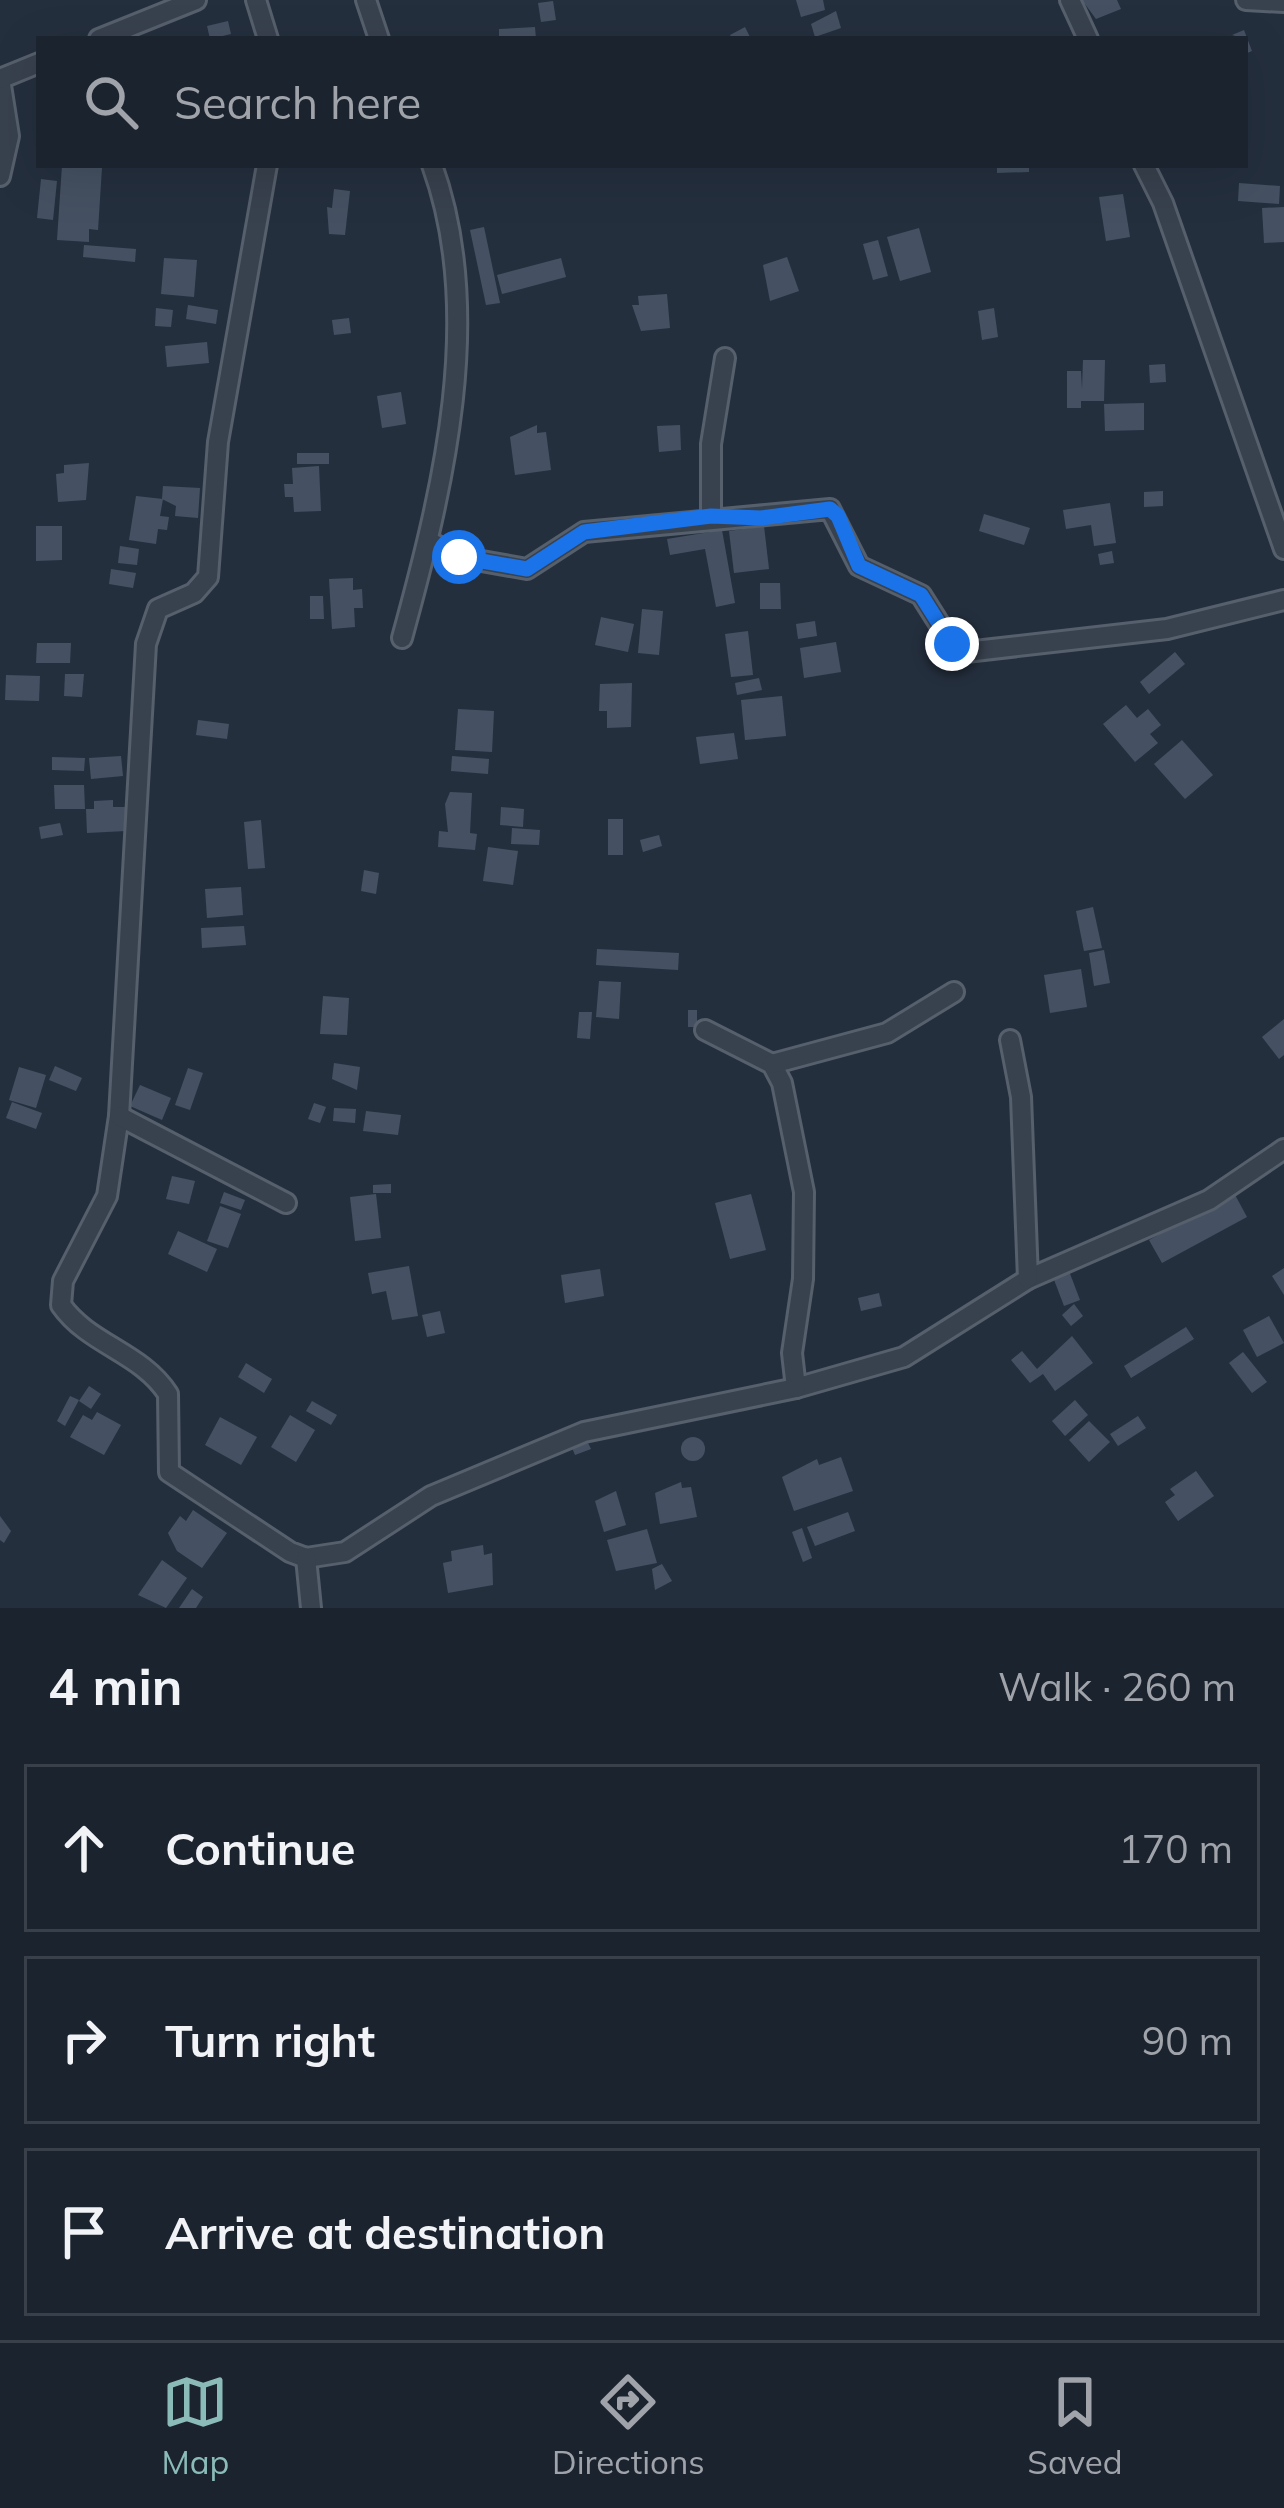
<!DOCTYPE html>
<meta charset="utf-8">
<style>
:root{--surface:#1b232e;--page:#242b36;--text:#f1f3f6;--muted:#a0a4aa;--line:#39404a;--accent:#8bbbb9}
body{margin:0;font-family:Mulish,sans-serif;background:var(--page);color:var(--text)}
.stop{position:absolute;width:36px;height:36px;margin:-27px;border:9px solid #1a73e8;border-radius:50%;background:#fff}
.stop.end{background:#1a73e8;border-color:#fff;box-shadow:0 3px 12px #0008}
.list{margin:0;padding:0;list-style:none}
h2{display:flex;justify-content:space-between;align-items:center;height:156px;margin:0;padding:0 48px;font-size:51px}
h2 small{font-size:39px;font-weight:400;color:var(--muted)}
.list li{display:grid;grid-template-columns:78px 1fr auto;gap:36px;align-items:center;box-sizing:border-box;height:168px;margin:0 24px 24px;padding:0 24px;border:3px solid var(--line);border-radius:0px}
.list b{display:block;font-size:45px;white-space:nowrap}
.list em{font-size:39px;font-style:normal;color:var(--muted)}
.icon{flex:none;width:66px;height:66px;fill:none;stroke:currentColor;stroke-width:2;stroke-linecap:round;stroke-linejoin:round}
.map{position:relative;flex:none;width:1284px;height:1608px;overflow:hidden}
.search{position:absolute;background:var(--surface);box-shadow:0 12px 48px #0002;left:36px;right:36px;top:36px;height:132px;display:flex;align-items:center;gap:30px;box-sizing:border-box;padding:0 42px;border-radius:0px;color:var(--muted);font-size:45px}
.sheet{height:732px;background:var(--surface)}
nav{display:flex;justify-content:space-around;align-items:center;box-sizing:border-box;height:168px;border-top:3px solid var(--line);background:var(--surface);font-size:33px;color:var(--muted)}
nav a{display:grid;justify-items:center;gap:6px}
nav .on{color:var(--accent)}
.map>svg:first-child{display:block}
</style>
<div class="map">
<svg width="1284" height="1608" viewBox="0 0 1284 1608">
<rect width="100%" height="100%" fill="#242f3e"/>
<g fill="#455162">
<path d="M 796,0 L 823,0 L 825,10 L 801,17 Z"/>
<path d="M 1082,0 L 1117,0 L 1121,9 L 1096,19 Z"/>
<path d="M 553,1 L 556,20 L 541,22 L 538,3 Z"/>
<path d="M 836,11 L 841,28 L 815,37 L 811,24 Z"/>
<path d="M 228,21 L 231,34 L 210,39 L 207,26 Z"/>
<path d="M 535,27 L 536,39 L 499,39 L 499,29 Z"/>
<path d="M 745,27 L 751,39 L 732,39 L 730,35 Z"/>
<path d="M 1244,30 L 1252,51 L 1245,54 L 1245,39 L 1232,35 Z"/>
<path d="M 62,165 L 102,168 L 98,230 L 89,229 L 89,242 L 57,240 Z"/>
<path d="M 997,165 L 1029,165 L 1029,172 L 997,173 Z"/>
<path d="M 41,179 L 57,181 L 53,220 L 37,218 Z"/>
<path d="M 1239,183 L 1280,186 L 1279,204 L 1238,201 Z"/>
<path d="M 334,189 L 350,191 L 345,235 L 329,234 L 327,207 L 332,208 Z"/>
<path d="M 1123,194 L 1130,237 L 1106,241 L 1099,197 Z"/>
<path d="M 1284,207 L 1284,242 L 1264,243 L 1262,208 Z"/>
<path d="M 484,227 L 500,303 L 486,305 L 470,230 Z"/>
<path d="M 919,228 L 931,272 L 900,281 L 887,237 Z"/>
<path d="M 878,240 L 888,276 L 873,280 L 863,244 Z"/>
<path d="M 84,245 L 136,249 L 135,262 L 83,257 Z"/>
<path d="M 787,257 L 799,291 L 770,301 L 763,265 Z"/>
<path d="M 164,258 L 197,260 L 194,297 L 161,294 Z"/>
<path d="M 561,258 L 566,277 L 502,294 L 497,275 Z"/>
<path d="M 667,294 L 670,328 L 641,331 L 632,305 L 639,305 L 638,296 Z"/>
<path d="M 188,305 L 218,310 L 216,324 L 186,319 Z"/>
<path d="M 156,308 L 173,310 L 171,327 L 155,326 Z"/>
<path d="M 994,308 L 998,337 L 982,340 L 978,311 Z"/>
<path d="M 349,318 L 351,333 L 334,335 L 332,320 Z"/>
<path d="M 207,342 L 209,363 L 167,367 L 165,346 Z"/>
<path d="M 1083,360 L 1105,360 L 1104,401 L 1081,401 L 1081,408 L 1067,408 L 1067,371 L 1081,371 L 1082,389 Z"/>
<path d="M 1165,364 L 1166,382 L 1150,383 L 1149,365 Z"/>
<path d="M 401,392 L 406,424 L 382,428 L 377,396 Z"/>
<path d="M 1144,403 L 1144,430 L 1105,431 L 1104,404 Z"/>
<path d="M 537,425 L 537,433 L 546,432 L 551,470 L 515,475 L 510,437 Z"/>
<path d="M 680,425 L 681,450 L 659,452 L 657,426 Z"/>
<rect x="297" y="453" width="32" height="11"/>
<path d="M 89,463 L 86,500 L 58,502 L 56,474 L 64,473 L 64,465 Z"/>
<path d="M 319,466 L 321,511 L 294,512 L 293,497 L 285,497 L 284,484 L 293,484 L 292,468 Z"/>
<path d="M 163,486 L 200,488 L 198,518 L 175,516 L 176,506 L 162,499 Z"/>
<path d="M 1163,491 L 1163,506 L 1144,507 L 1144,492 Z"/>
<path d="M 136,496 L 163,499 L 160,516 L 169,517 L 167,530 L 158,529 L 156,544 L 129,540 Z"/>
<path d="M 1110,503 L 1116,543 L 1094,546 L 1091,525 L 1066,529 L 1063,510 Z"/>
<path d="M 984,514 L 1030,528 L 1024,545 L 979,531 Z"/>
<path d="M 36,526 L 62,526 L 62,560 L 36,561 Z"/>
<path d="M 764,526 L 769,569 L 734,573 L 729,531 Z"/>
<path d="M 722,530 L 735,603 L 716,607 L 705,549 L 670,555 L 667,539 Z"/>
<path d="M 120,546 L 139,549 L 137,565 L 118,563 Z"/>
<path d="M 1112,551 L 1114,563 L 1100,565 L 1098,554 Z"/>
<path d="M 111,569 L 136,573 L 133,588 L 109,584 Z"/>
<path d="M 353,578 L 353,590 L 362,589 L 363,608 L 354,608 L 355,627 L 332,629 L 329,579 Z"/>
<path d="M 760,583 L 780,583 L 781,609 L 760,609 Z"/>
<path d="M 310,596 L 323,596 L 324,619 L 310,619 Z"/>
<path d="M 642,609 L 663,611 L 659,655 L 638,653 Z"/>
<path d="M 601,617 L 634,624 L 628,652 L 595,645 Z"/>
<path d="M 815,621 L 817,636 L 798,639 L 796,624 Z"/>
<path d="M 748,631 L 753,675 L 731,677 L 725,634 Z"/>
<path d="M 836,642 L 841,672 L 804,678 L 800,648 Z"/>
<path d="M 37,643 L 71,643 L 70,663 L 36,663 Z"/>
<path d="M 1175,652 L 1185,664 L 1149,694 L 1140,682 Z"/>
<path d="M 65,674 L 84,674 L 82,697 L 64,696 Z"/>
<path d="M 6,675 L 40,676 L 39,701 L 5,700 Z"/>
<path d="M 759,678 L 762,690 L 737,695 L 735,683 Z"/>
<path d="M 632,683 L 631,727 L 607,728 L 607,711 L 599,711 L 600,684 Z"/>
<path d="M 782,696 L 786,736 L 745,740 L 741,700 Z"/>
<path d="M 1126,705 L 1137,718 L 1148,709 L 1161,725 L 1150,734 L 1158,743 L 1135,762 L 1103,724 Z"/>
<path d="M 458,709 L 494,711 L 492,752 L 455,750 Z"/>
<path d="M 198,720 L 229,724 L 227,739 L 196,735 Z"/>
<path d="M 734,733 L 738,759 L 700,764 L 696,737 Z"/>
<path d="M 1182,740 L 1213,775 L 1185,799 L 1154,764 Z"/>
<path d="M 121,756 L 123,776 L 91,779 L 89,758 Z"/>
<path d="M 452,756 L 489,759 L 488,774 L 451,771 Z"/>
<path d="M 52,757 L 85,758 L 84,771 L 52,770 Z"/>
<path d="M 54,785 L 84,785 L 85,809 L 55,809 Z"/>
<path d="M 450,792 L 472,793 L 470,833 L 477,834 L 475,850 L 438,847 L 439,831 L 448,832 L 445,804 Z"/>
<path d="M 113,800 L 113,807 L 125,807 L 126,831 L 87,833 L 86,809 L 94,809 L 94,801 Z"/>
<path d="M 501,807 L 524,809 L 523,827 L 500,825 Z"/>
<rect x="608" y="819" width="15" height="36"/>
<path d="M 261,820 L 265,868 L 248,869 L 244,822 Z"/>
<path d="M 60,823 L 63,835 L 41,839 L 39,827 Z"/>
<path d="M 512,828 L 540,830 L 539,845 L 511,844 Z"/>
<path d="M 659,835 L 662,846 L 643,852 L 640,840 Z"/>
<path d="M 488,847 L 518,851 L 513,885 L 483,881 Z"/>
<path d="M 364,870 L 379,873 L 376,894 L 361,891 Z"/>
<path d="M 241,887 L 243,915 L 207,918 L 205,889 Z"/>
<path d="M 1093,907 L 1102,948 L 1084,951 L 1076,911 Z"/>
<path d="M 244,926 L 246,945 L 202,948 L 201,928 Z"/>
<path d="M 597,949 L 679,953 L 678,970 L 596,965 Z"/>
<path d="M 1104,950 L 1110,983 L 1094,986 L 1089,953 Z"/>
<path d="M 1081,969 L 1087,1007 L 1050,1013 L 1044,975 Z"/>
<path d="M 599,981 L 621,982 L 619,1019 L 596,1017 Z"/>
<path d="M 323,996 L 349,998 L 347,1035 L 320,1034 Z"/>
<rect x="688" y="1010" width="9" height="17"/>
<path d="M 579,1012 L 592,1012 L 590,1039 L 577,1038 Z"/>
<path d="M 1284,1019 L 1284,1055 L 1279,1059 L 1262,1037 Z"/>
<path d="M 334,1063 L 360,1067 L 357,1090 L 332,1079 Z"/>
<path d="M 55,1066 L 82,1078 L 76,1091 L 49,1080 Z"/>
<path d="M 19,1067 L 46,1075 L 36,1108 L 9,1100 Z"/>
<path d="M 188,1068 L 203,1073 L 190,1110 L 175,1105 Z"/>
<path d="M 140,1085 L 171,1098 L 162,1120 L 130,1106 Z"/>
<path d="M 12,1102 L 42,1113 L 36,1129 L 6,1118 Z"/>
<path d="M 314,1103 L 326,1107 L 320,1123 L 308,1119 Z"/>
<path d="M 334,1108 L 356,1109 L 355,1123 L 333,1121 Z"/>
<path d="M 366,1111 L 401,1115 L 398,1135 L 363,1131 Z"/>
<path d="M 172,1176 L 195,1181 L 189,1204 L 166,1199 Z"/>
<path d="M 391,1184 L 391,1193 L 373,1193 L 373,1185 Z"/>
<path d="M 224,1192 L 245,1200 L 241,1210 L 220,1203 Z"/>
<path d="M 1234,1193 L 1247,1217 L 1162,1263 L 1149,1240 Z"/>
<path d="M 376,1194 L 381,1238 L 355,1241 L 350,1197 Z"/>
<path d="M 751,1194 L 766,1250 L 730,1259 L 715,1203 Z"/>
<path d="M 220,1206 L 241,1214 L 228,1248 L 207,1241 Z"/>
<path d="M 178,1231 L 217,1249 L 207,1272 L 168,1254 Z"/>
<path d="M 409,1266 L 418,1316 L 392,1320 L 386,1291 L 372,1294 L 368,1273 Z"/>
<path d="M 1284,1268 L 1284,1295 L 1272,1276 Z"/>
<path d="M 600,1269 L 604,1296 L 565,1303 L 561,1275 Z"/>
<path d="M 1069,1271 L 1080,1300 L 1064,1306 L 1053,1277 Z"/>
<path d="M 879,1293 L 882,1306 L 861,1311 L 858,1298 Z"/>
<path d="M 1074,1304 L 1083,1316 L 1071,1326 L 1062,1315 Z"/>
<path d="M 440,1311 L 445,1333 L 427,1337 L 422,1315 Z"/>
<path d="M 1269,1316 L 1284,1343 L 1257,1357 L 1243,1330 Z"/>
<path d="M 1186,1327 L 1194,1339 L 1131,1378 L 1124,1366 Z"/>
<path d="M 1072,1336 L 1093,1363 L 1055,1391 L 1043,1374 L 1030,1383 L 1011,1360 L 1022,1351 L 1037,1369 Z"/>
<path d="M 1243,1352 L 1267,1382 L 1252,1393 L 1229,1363 Z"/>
<path d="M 246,1363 L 272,1379 L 264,1393 L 238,1377 Z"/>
<path d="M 89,1386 L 101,1394 L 91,1409 L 79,1401 Z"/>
<path d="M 70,1396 L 79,1400 L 65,1426 L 57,1421 Z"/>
<path d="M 1075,1400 L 1088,1415 L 1065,1436 L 1052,1421 Z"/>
<path d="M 312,1401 L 337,1415 L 331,1425 L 306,1411 Z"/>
<path d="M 97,1412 L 121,1425 L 104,1455 L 70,1437 L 83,1415 L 92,1420 Z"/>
<path d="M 290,1415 L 315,1430 L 296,1462 L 271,1447 Z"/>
<path d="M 1138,1416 L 1146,1428 L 1118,1446 L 1110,1434 Z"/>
<path d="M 220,1417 L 257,1437 L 241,1465 L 205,1445 Z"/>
<path d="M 1089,1421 L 1110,1442 L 1089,1462 L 1069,1440 Z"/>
<circle cx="693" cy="1449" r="12"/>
<path d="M 585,1437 L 591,1449 L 575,1455 L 570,1443 Z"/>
<path d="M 841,1457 L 853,1491 L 794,1511 L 782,1477 L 817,1459 L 819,1465 Z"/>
<path d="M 1196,1471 L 1214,1496 L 1178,1521 L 1165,1502 L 1175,1495 L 1170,1489 Z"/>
<path d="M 681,1482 L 682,1488 L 691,1487 L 697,1517 L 660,1524 L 655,1493 Z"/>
<path d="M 616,1491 L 626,1525 L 604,1532 L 595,1501 Z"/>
<path d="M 193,1510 L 227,1533 L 202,1568 L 177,1551 L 168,1533 L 180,1516 L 186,1521 Z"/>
<path d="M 848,1512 L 855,1531 L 815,1546 L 807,1527 Z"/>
<path d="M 0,1516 L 11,1531 L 4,1543 L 0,1540 Z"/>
<path d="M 802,1528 L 812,1558 L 803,1562 L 792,1532 Z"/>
<path d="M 647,1529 L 657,1563 L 616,1571 L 607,1540 Z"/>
<path d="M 483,1545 L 484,1555 L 492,1553 L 493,1585 L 448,1593 L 443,1563 L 452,1561 L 451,1551 Z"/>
<path d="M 162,1560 L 187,1578 L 166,1608 L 138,1595 Z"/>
<path d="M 662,1564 L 672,1581 L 655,1590 L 652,1569 Z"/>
<path d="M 192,1589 L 203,1597 L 196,1608 L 179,1608 Z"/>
</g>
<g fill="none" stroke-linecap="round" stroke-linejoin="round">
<defs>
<g id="minor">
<path d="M 256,0 L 268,39"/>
<path d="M 366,0 L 379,39"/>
<path d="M 1070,0 L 1088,39"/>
<path d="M 1246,0 L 1284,2"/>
<path d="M 99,39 L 196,0"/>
<path d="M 0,79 L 9,136 L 0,176"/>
<path d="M 0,79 L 39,63"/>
<path d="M 267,165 L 218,442 L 208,577 L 194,593 L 158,609 L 146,644 L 119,1116 L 107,1196 L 63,1281 L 61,1305 C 89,1345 141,1352 168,1394 L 169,1472 L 290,1552 L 306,1558 L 345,1552 L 431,1496 L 584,1432 L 796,1388 L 904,1357 L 1028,1279 L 1209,1200 L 1284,1149"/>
<path d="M 1144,165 L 1163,203 L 1284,549"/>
<path d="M 711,516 L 711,444 L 725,358"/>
<path d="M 428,541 L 459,557 L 527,569 L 584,532 L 830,509 L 859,566 L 921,595 L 952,644 L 966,652 L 1167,629 L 1284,600"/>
<path d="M 402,638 C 443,489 486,314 432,165"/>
<path d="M 705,1030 L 772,1064 L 782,1083 L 804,1192 L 803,1279 L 792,1353 L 796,1388"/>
<path d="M 1010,1040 L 1021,1097 L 1028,1279"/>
<path d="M 772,1064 L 887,1033 L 954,992"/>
<path d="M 119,1116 L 286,1203"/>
<path d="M 306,1558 L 311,1608"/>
</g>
</defs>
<use href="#minor" stroke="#565f6c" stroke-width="24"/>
<use href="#minor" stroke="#38414e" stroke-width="18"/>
</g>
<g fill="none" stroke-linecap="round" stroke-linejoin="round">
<path stroke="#1a73e8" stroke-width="15" d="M 459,557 L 527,569 L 584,532 L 711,516 L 761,518 L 830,509 L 838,516 L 859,566 L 921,595 L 952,644"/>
</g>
</svg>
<div class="stop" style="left:459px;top:557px"></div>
<div class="stop end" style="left:952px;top:644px"></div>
<div class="search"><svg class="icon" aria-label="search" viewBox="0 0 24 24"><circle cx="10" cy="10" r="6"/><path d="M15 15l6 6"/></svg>Search here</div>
</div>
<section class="sheet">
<h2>4 min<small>Walk · 260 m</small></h2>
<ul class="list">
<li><svg class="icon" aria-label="ahead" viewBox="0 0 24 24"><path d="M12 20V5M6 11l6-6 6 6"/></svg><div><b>Continue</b></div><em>170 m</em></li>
<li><svg class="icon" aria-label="right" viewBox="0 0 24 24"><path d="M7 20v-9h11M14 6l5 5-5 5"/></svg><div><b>Turn right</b></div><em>90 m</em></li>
<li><svg class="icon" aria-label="arrive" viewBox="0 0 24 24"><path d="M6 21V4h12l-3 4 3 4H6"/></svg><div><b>Arrive at destination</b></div></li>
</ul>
</section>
<nav>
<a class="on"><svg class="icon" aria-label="map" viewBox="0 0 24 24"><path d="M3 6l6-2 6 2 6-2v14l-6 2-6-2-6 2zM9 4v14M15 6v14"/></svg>Map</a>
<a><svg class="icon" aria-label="directions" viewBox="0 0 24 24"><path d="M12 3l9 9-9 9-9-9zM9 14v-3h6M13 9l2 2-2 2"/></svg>Directions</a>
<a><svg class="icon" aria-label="saved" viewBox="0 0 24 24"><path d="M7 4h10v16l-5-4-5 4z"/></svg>Saved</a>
</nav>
